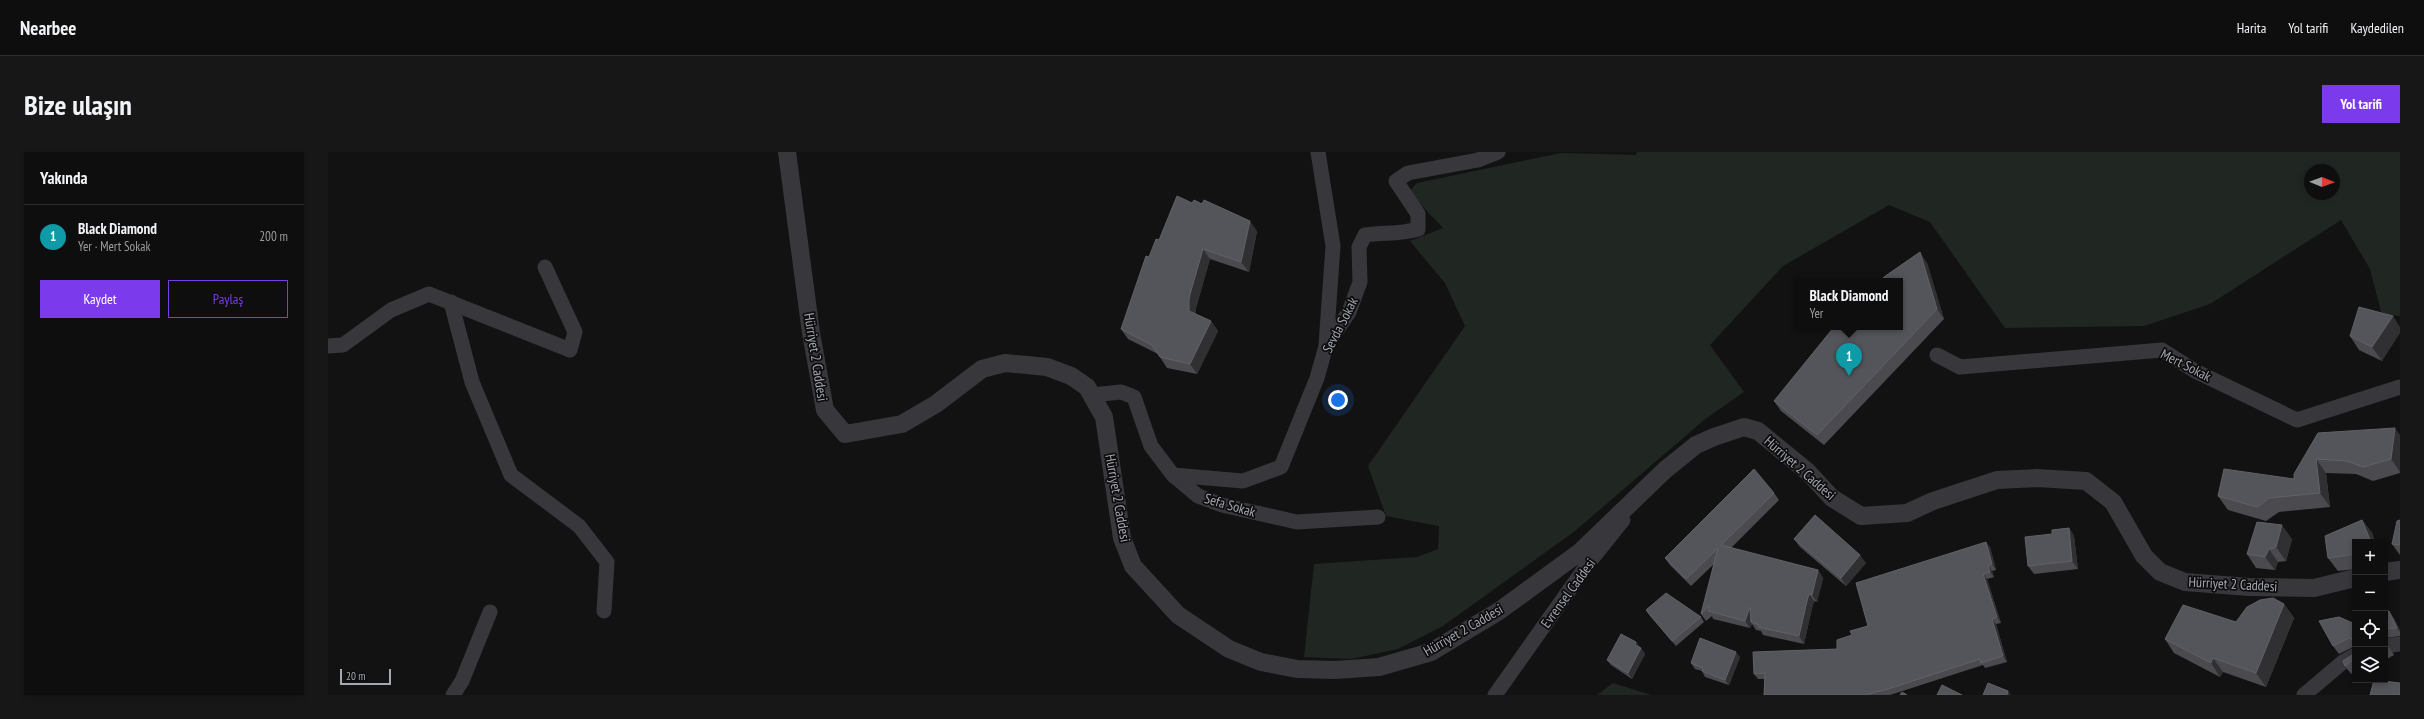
<!DOCTYPE html>
<html lang="tr">
<meta charset="utf-8">
<style>
:root{--surface:#0e0e0e;--page:#171717;--text:#f1f3f6;--muted:#9b9c9e;--line:#2e2e2e;--accent:#7c3aed}
body{margin:0;font-family:"PT Sans Narrow",sans-serif;background:var(--page);color:var(--text)}
.controls{position:absolute;right:12px;bottom:12px;display:grid;overflow:hidden;border-radius:0px;box-shadow:0 2px 6px #0003}
.controls button{width:36px;height:36px;display:grid;place-items:center;padding:0;border:0;border-bottom:1px solid var(--line);background:var(--surface);color:var(--text);font:20px sans-serif}
.compass{position:absolute;left:1976px;top:12px;width:36px;height:36px;border-radius:50%;background:var(--surface);box-shadow:0 2px 6px #0003;rotate:91deg}
.scale{position:absolute;left:12px;bottom:10px;width:51px;box-sizing:border-box;padding-left:4px;border:2px solid #a5a7b2;border-top:0;font-size:11px;line-height:14px;white-space:nowrap;color:#a5a7b2;-webkit-text-stroke:3px #0d0d0e;paint-order:stroke}
.you{position:absolute;left:1010px;top:248px;width:14px;height:14px;margin:-10px;border:3px solid #fff;border-radius:50%;background:#1a73e8;box-shadow:0 0 0 6px #1a73e833}
.badge{display:grid;place-items:center;width:26px;height:26px;border-radius:50%;background:var(--accent);color:#fff;font-size:13px;font-weight:700}
.pin{position:absolute;translate:-50% -33px;filter:drop-shadow(0 1px 2px #0008)}
.pin::after{content:'';position:absolute;top:21px;width:14px;height:12px;background:inherit;clip-path:polygon(0 0,100% 0,50% 100%)}
.popup{position:absolute;left:1467px;top:126px;width:108px;height:52px;box-sizing:border-box;display:grid;place-content:center;border-radius:0px;background:var(--surface);filter:drop-shadow(0 1px 3px #0005);font-size:13px;white-space:nowrap;color:var(--muted)}
.popup b{font-size:15px;color:var(--text)}
.popup::after{content:'';position:absolute;left:50%;top:100%;margin-left:-8px;border:8px solid transparent;border-top-color:var(--surface)}
.list{margin:0;padding:0;list-style:none}
h2{display:flex;justify-content:space-between;align-items:center;height:52px;margin:0;padding:0 16px;font-size:17px}
h2 small{font-size:13px;font-weight:400;color:var(--muted)}
.list li{display:grid;grid-template-columns:26px 1fr auto;gap:12px;align-items:center;box-sizing:border-box;height:64px;padding:0 16px;border-top:1px solid var(--line)}
.list b{display:block;font-size:15px;white-space:nowrap}
.list p{margin:0;font-size:13px;white-space:nowrap;color:var(--muted)}
.list em{font-size:13px;font-style:normal;color:var(--muted)}
.actions{display:flex;gap:8px;padding:12px 16px}
.actions a{flex:1;padding:9px 0;border:1px solid var(--accent);border-radius:0px;text-align:center;font-size:14px;color:var(--accent)}
.actions .main{background:var(--accent);color:#fff}
.icon{flex:none;width:22px;height:22px;fill:none;stroke:currentColor;stroke-width:2;stroke-linecap:round;stroke-linejoin:round}
.map{position:relative;flex:none;width:2072px;height:543px;overflow:hidden;border-radius:0px}
header{display:flex;align-items:center;gap:24px;box-sizing:border-box;height:56px;padding:0 20px;background:var(--surface);border-bottom:1px solid var(--line)}
header strong{font-size:19px}
nav{display:flex;gap:22px;margin-inline-start:auto;font-size:14px}
.intro{display:flex;align-items:center;justify-content:space-between;box-sizing:border-box;height:96px;padding:0 24px}
h1{margin:0;font-size:28px}
.button{padding:10px 18px;border-radius:0px;background:var(--accent);color:#fff;font-size:14px;font-weight:700}
main{display:flex;gap:24px;padding:0 24px}
aside{flex:1;background:var(--surface);border-radius:0px;box-shadow:0 2px 6px #0003}
.map>svg:first-child{display:block}
</style>
<header>
<strong>Nearbee</strong>
<nav><a>Harita</a><a>Yol tarifi</a><a>Kaydedilen</a></nav>
</header>
<div class="intro"><h1>Bize ulaşın</h1><a class="button">Yol tarifi</a></div>
<main>
<aside>
<h2>Yakında<small></small></h2>
<ul class="list">
<li><span class="badge" style="background:#0f9aa8">1</span><div><b>Black Diamond</b><p>Yer · Mert Sokak</p></div><em>200 m</em></li>
</ul>
<div class="actions"><a class="main">Kaydet</a><a>Paylaş</a></div>
</aside>
<div class="map">
<svg width="2072" height="543" viewBox="0 0 2072 543">
<rect width="100%" height="100%" fill="#121213"/>
<g fill="#202723" fill-rule="evenodd">
<path d="M 1309,0 L 2072,0 L 2072,164 L 2054,163 L 2042,117 L 2013,68 L 1882,152 L 1816,174 L 1677,176 L 1602,70 L 1561,53 L 1455,114 L 1382,193 L 1416,240 L 1376,268 L 1247,379 L 1115,474 L 1070,497 L 1023,507 L 976,505 L 986,412 L 1089,405 L 1110,397 L 1111,374 L 1058,364 L 1040,314 L 1137,174 L 1117,131 L 1082,89 L 1115,76 L 1081,40 L 1089,31 L 1233,1 L 1308,3 ZM 1982,18 L 2006,18 L 2006,42 L 1982,42 Z"/>
<path d="M 1285,531 L 1323,543 L 1269,543 Z"/>
</g>
<g fill="none" stroke-linecap="round" stroke-linejoin="round">
<g stroke="#38383c" stroke-width="15">
<path d="M 990,0 L 1005,94 L 998,193"/>
<path d="M 123,150 L 144,230 L 183,323 L 251,374 L 279,410 L 276,459"/>
<path d="M 0,194 L 15,193 L 63,158 L 101,142 L 242,198 L 247,180 L 217,115"/>
<path d="M 1609,203 L 1632,215 L 1834,198 L 1867,219 L 1969,268 L 2072,235"/>
<path d="M 764,243 L 793,240 L 806,245 L 823,294 L 845,323 L 870,344 L 894,353 L 969,370 L 1050,365"/>
<path d="M 845,323 L 915,329 L 953,315 L 989,226 L 998,194 L 1021,160 L 1032,130 L 1031,95 L 1037,83 C 1057,80 1070,83 1090,77 L 1090,62 L 1068,29 L 1080,21 L 1150,8 L 1170,0"/>
<path d="M 2057,494 L 2072,492"/>
<path d="M 125,543 L 134,529 L 162,460"/>
<path d="M 1167,543 L 1259,413 L 1295,368"/>
<path d="M 1976,543 L 2015,510 L 2027,503"/>
</g>
<g stroke="#38383c" stroke-width="18">
<path d="M 459,0 L 483,181 L 497,258 L 517,282 L 574,272 L 608,252 L 654,217 L 677,211 L 699,213 L 719,215 L 743,224 L 759,235 L 776,265 L 794,386 L 805,414 L 850,463 L 901,497 L 933,510 L 969,517 L 1007,518 L 1051,515 L 1103,500 L 1171,459 L 1252,400 L 1337,318 L 1368,293 L 1386,285 L 1416,275 L 1430,279 L 1480,320 L 1504,346 L 1533,364 L 1579,361 L 1605,349 L 1669,328 L 1709,326 L 1758,329 L 1785,350 L 1816,404 L 1832,420 L 1857,430 L 1921,435 L 1986,436 L 2027,426"/>
<path d="M 2057,420 L 2072,418"/>
</g>
</g>
<g fill="#4b4b4f">
<path d="M 929,79 L 921,120 L 882,107 L 868,156 L 868,162 L 883,169 L 890,179 L 869,222 L 839,216 L 830,202 L 800,187 L 793,177 L 821,105 Z"/>
<path d="M 1599,111 L 1616,167 L 1496,293 L 1453,259 L 1446,249 Z"/>
<path d="M 2072,175 L 2054,209 L 2031,198 L 2022,184 Z"/>
<path d="M 1990,281 L 2072,283 L 2072,321 L 2045,329 L 2028,322 L 1998,321 L 2002,355 L 1951,360 L 1938,369 L 1900,358 L 1890,344 L 1966,327 Z"/>
<path d="M 1446,341 L 1451,348 L 1403,396 L 1490,418 L 1495,426 L 1489,450 L 1486,449 L 1484,456 L 1476,492 L 1435,483 L 1433,479 L 1428,478 L 1424,472 L 1422,476 L 1385,467 L 1384,464 L 1378,469 L 1373,462 L 1386,412 L 1363,434 L 1342,413 L 1337,406 Z"/>
<path d="M 2034,368 L 2044,381 L 2047,390 L 2027,390 L 2027,417 L 2010,419 L 2000,406 Z"/>
<path d="M 2072,368 L 2072,403 L 2064,392 Z"/>
<path d="M 1741,376 L 1746,384 L 1750,417 L 1706,422 L 1700,414 L 1724,382 Z"/>
<path d="M 1466,387 L 1538,411 L 1518,434 L 1472,395 Z"/>
<path d="M 1964,387 L 1958,409 L 1950,410 L 1947,418 L 1928,416 L 1919,402 Z"/>
<path d="M 1662,395 L 1668,418 L 1664,419 L 1666,425 L 1659,427 L 1673,471 L 1668,472 L 1679,510 L 1657,516 L 1655,513 L 1562,543 L 1436,543 L 1437,527 L 1430,527 L 1426,522 L 1509,497 L 1524,483 Z"/>
<path d="M 1956,452 L 1966,466 L 1938,535 L 1895,520 L 1892,525 L 1846,501 L 1837,487 L 1908,470 Z"/>
<path d="M 1318,458 L 1373,465 L 1376,470 L 1348,494 L 1322,464 Z"/>
<path d="M 2061,459 L 2066,467 L 2072,478 L 2072,484 L 2057,486 L 2057,460 Z"/>
<path d="M 2027,472 L 2027,494 L 2011,502 L 2005,494 Z"/>
<path d="M 1308,490 L 1317,502 L 1304,527 L 1283,513 L 1279,508 Z"/>
<path d="M 2057,495 L 2061,495 L 2066,503 L 2057,508 Z"/>
<path d="M 2027,501 L 2027,518 L 2023,522 L 2017,514 Z"/>
<path d="M 1412,505 L 1401,533 L 1377,525 L 1374,519 L 1367,517 L 1363,511 Z"/>
</g>
<g fill="#303033">
<path d="M 922,69 L 929,79 L 921,120 L 913,110 Z"/>
<path d="M 875,97 L 882,107 L 868,156 L 868,170 L 861,159 L 861,146 Z"/>
<path d="M 1592,100 L 1599,111 L 1616,167 L 1609,157 Z"/>
<path d="M 2065,164 L 2072,175 L 2072,181 L 2054,209 L 2044,195 Z"/>
<path d="M 883,169 L 890,179 L 869,222 L 862,212 Z"/>
<path d="M 2067,276 L 2072,283 L 2072,320 L 2063,307 Z"/>
<path d="M 1988,307 L 1998,321 L 2002,355 L 1992,341 Z"/>
<path d="M 2034,368 L 2044,381 L 2047,390 L 2043,390 Z"/>
<path d="M 1954,373 L 1964,387 L 1958,409 L 1948,395 Z"/>
<path d="M 1741,376 L 1746,384 L 1750,417 L 1744,409 Z"/>
<path d="M 1658,390 L 1662,395 L 1668,418 L 1664,412 Z"/>
<path d="M 1941,397 L 1950,410 L 1947,418 L 1937,405 Z"/>
<path d="M 1532,403 L 1538,411 L 1518,434 L 1513,426 Z"/>
<path d="M 1660,413 L 1664,419 L 1666,425 L 1662,420 Z"/>
<path d="M 1490,418 L 1495,426 L 1489,450 L 1484,443 Z"/>
<path d="M 1655,422 L 1659,427 L 1673,471 L 1669,465 Z"/>
<path d="M 1481,442 L 1486,449 L 1484,456 L 1476,492 L 1471,484 L 1479,449 Z"/>
<path d="M 1956,452 L 1966,466 L 1938,535 L 1928,521 Z"/>
<path d="M 1422,455 L 1423,470 L 1424,472 L 1422,476 L 1417,469 Z"/>
<path d="M 2061,459 L 2066,467 L 2072,478 L 2072,480 L 2069,476 Z"/>
<path d="M 1664,467 L 1668,472 L 1679,510 L 1675,504 Z"/>
<path d="M 1308,490 L 1312,496 L 1307,493 Z"/>
<path d="M 1313,496 L 1317,502 L 1304,527 L 1300,521 Z"/>
<path d="M 1408,500 L 1412,505 L 1401,533 L 1397,528 Z"/>
<path d="M 1885,506 L 1895,520 L 1892,525 L 1883,511 Z"/>
<path d="M 1680,539 L 1683,543 L 1679,543 Z"/>
</g>
<g fill="#54555a" stroke="#616268">
<path d="M 849,44 L 864,51 L 866,48 L 874,52 L 876,48 L 922,69 L 913,110 L 875,97 L 861,146 L 861,159 L 883,169 L 862,212 L 832,205 L 824,193 L 793,177 L 818,104 L 821,105 L 828,87 L 831,88 Z"/>
<path d="M 1592,100 L 1609,157 L 1489,283 L 1446,249 L 1502,180 L 1506,175 L 1572,175 L 1572,129 L 1552,129 L 1556,125 Z"/>
<path d="M 2031,155 L 2065,164 L 2044,195 L 2022,184 Z"/>
<path d="M 2067,276 L 2063,307 L 2035,315 L 2019,309 L 1988,307 L 1992,341 L 1941,346 L 1929,355 L 1890,344 L 1896,317 L 1966,327 L 1966,322 L 1990,281 Z"/>
<path d="M 1426,317 L 1446,341 L 1393,393 L 1490,418 L 1484,443 L 1481,442 L 1479,449 L 1471,484 L 1430,475 L 1431,473 L 1423,470 L 1422,455 L 1417,469 L 1380,459 L 1382,453 L 1373,462 L 1390,396 L 1358,427 L 1337,406 Z"/>
<path d="M 1487,363 L 1532,403 L 1513,426 L 1466,387 Z"/>
<path d="M 2034,368 L 2043,390 L 2027,390 L 2027,401 L 2022,403 L 2000,406 L 1997,384 Z"/>
<path d="M 2072,368 L 2072,393 L 2064,392 L 2069,369 Z"/>
<path d="M 1929,370 L 1954,373 L 1948,395 L 1941,397 L 1937,405 L 1919,402 Z"/>
<path d="M 1741,376 L 1744,409 L 1700,414 L 1697,385 L 1724,382 L 1724,378 Z"/>
<path d="M 1658,390 L 1664,412 L 1660,413 L 1662,420 L 1655,422 L 1669,465 L 1664,467 L 1675,504 L 1653,511 L 1652,507 L 1560,537 L 1537,543 L 1436,543 L 1437,521 L 1426,522 L 1425,500 L 1509,497 L 1509,488 L 1524,483 L 1522,479 L 1540,474 L 1528,431 Z"/>
<path d="M 1338,441 L 1373,465 L 1344,489 L 1318,458 Z"/>
<path d="M 1945,446 L 1956,452 L 1928,521 L 1885,506 L 1883,511 L 1837,487 L 1855,453 L 1908,470 L 1919,455 L 1932,448 Z"/>
<path d="M 2061,459 L 2069,476 L 2057,477 L 2057,460 Z"/>
<path d="M 2011,465 L 2027,472 L 2027,489 L 2021,486 L 2005,494 L 1991,469 Z"/>
<path d="M 1293,482 L 1308,490 L 1307,493 L 1313,496 L 1300,521 L 1279,508 Z"/>
<path d="M 1372,486 L 1408,500 L 1397,528 L 1374,519 L 1375,516 L 1363,511 Z"/>
<path d="M 2027,501 L 2027,506 L 2017,514 L 2015,509 Z"/>
<path d="M 2046,528 L 2072,531 L 2072,543 L 2042,543 Z"/>
<path d="M 1660,531 L 1680,539 L 1679,543 L 1655,543 Z"/>
<path d="M 1614,533 L 1634,543 L 1609,543 Z"/>
<path d="M 1574,540 L 1579,543 L 1572,543 Z"/>
</g>
<g text-anchor="middle" dominant-baseline="central" stroke-width="3.5" stroke-linejoin="round" paint-order="stroke">
<g font-size="14" fill="#a5a7b2" stroke="#0d0d0e">
<text transform="translate(1012 173) rotate(-63)">Sevda Sokak</text>
<text transform="translate(488 205) rotate(81)">Hürriyet 2 Caddesi</text>
<text transform="translate(1858 213) rotate(27)">Mert Sokak</text>
<text transform="translate(1472 316) rotate(41)">Hürriyet 2 Caddesi</text>
<text transform="translate(790 346) rotate(80)">Hürriyet 2 Caddesi</text>
<text transform="translate(902 353) rotate(16)">Sefa Sokak</text>
<text transform="translate(1905 432) rotate(3)">Hürriyet 2 Caddesi</text>
<text transform="translate(1240 441) rotate(-54)">Evrensel Caddesi</text>
<text transform="translate(1135 478) rotate(-30)">Hürriyet 2 Caddesi</text>
</g>
</g>
</svg>
<div class="controls">
<button>+</button>
<button>−</button>
<button><svg class="icon" aria-label="locate" viewBox="0 0 24 24"><circle cx="12" cy="12" r="6"/><path d="M12 2v4M12 18v4M2 12h4M18 12h4"/></svg></button>
<button><svg class="icon" aria-label="layers" viewBox="0 0 24 24"><path d="M12 4l9 5-9 5-9-5zM3 14l9 5 9-5"/></svg></button>
</div>
<svg class="compass" viewBox="-18 -18 36 36"><path d="M0-13l5 13h-10z" fill="#e53935"/><path d="M0 13l5-13h-10z" fill="#9b9c9e"/></svg>
<div class="scale">20 m</div>
<div class="you"></div>
<div class="pin badge" style="left:1521px;top:224px;background:#0f9aa8">1</div>
<div class="popup"><b>Black Diamond</b>Yer</div>
</div>
</main>
